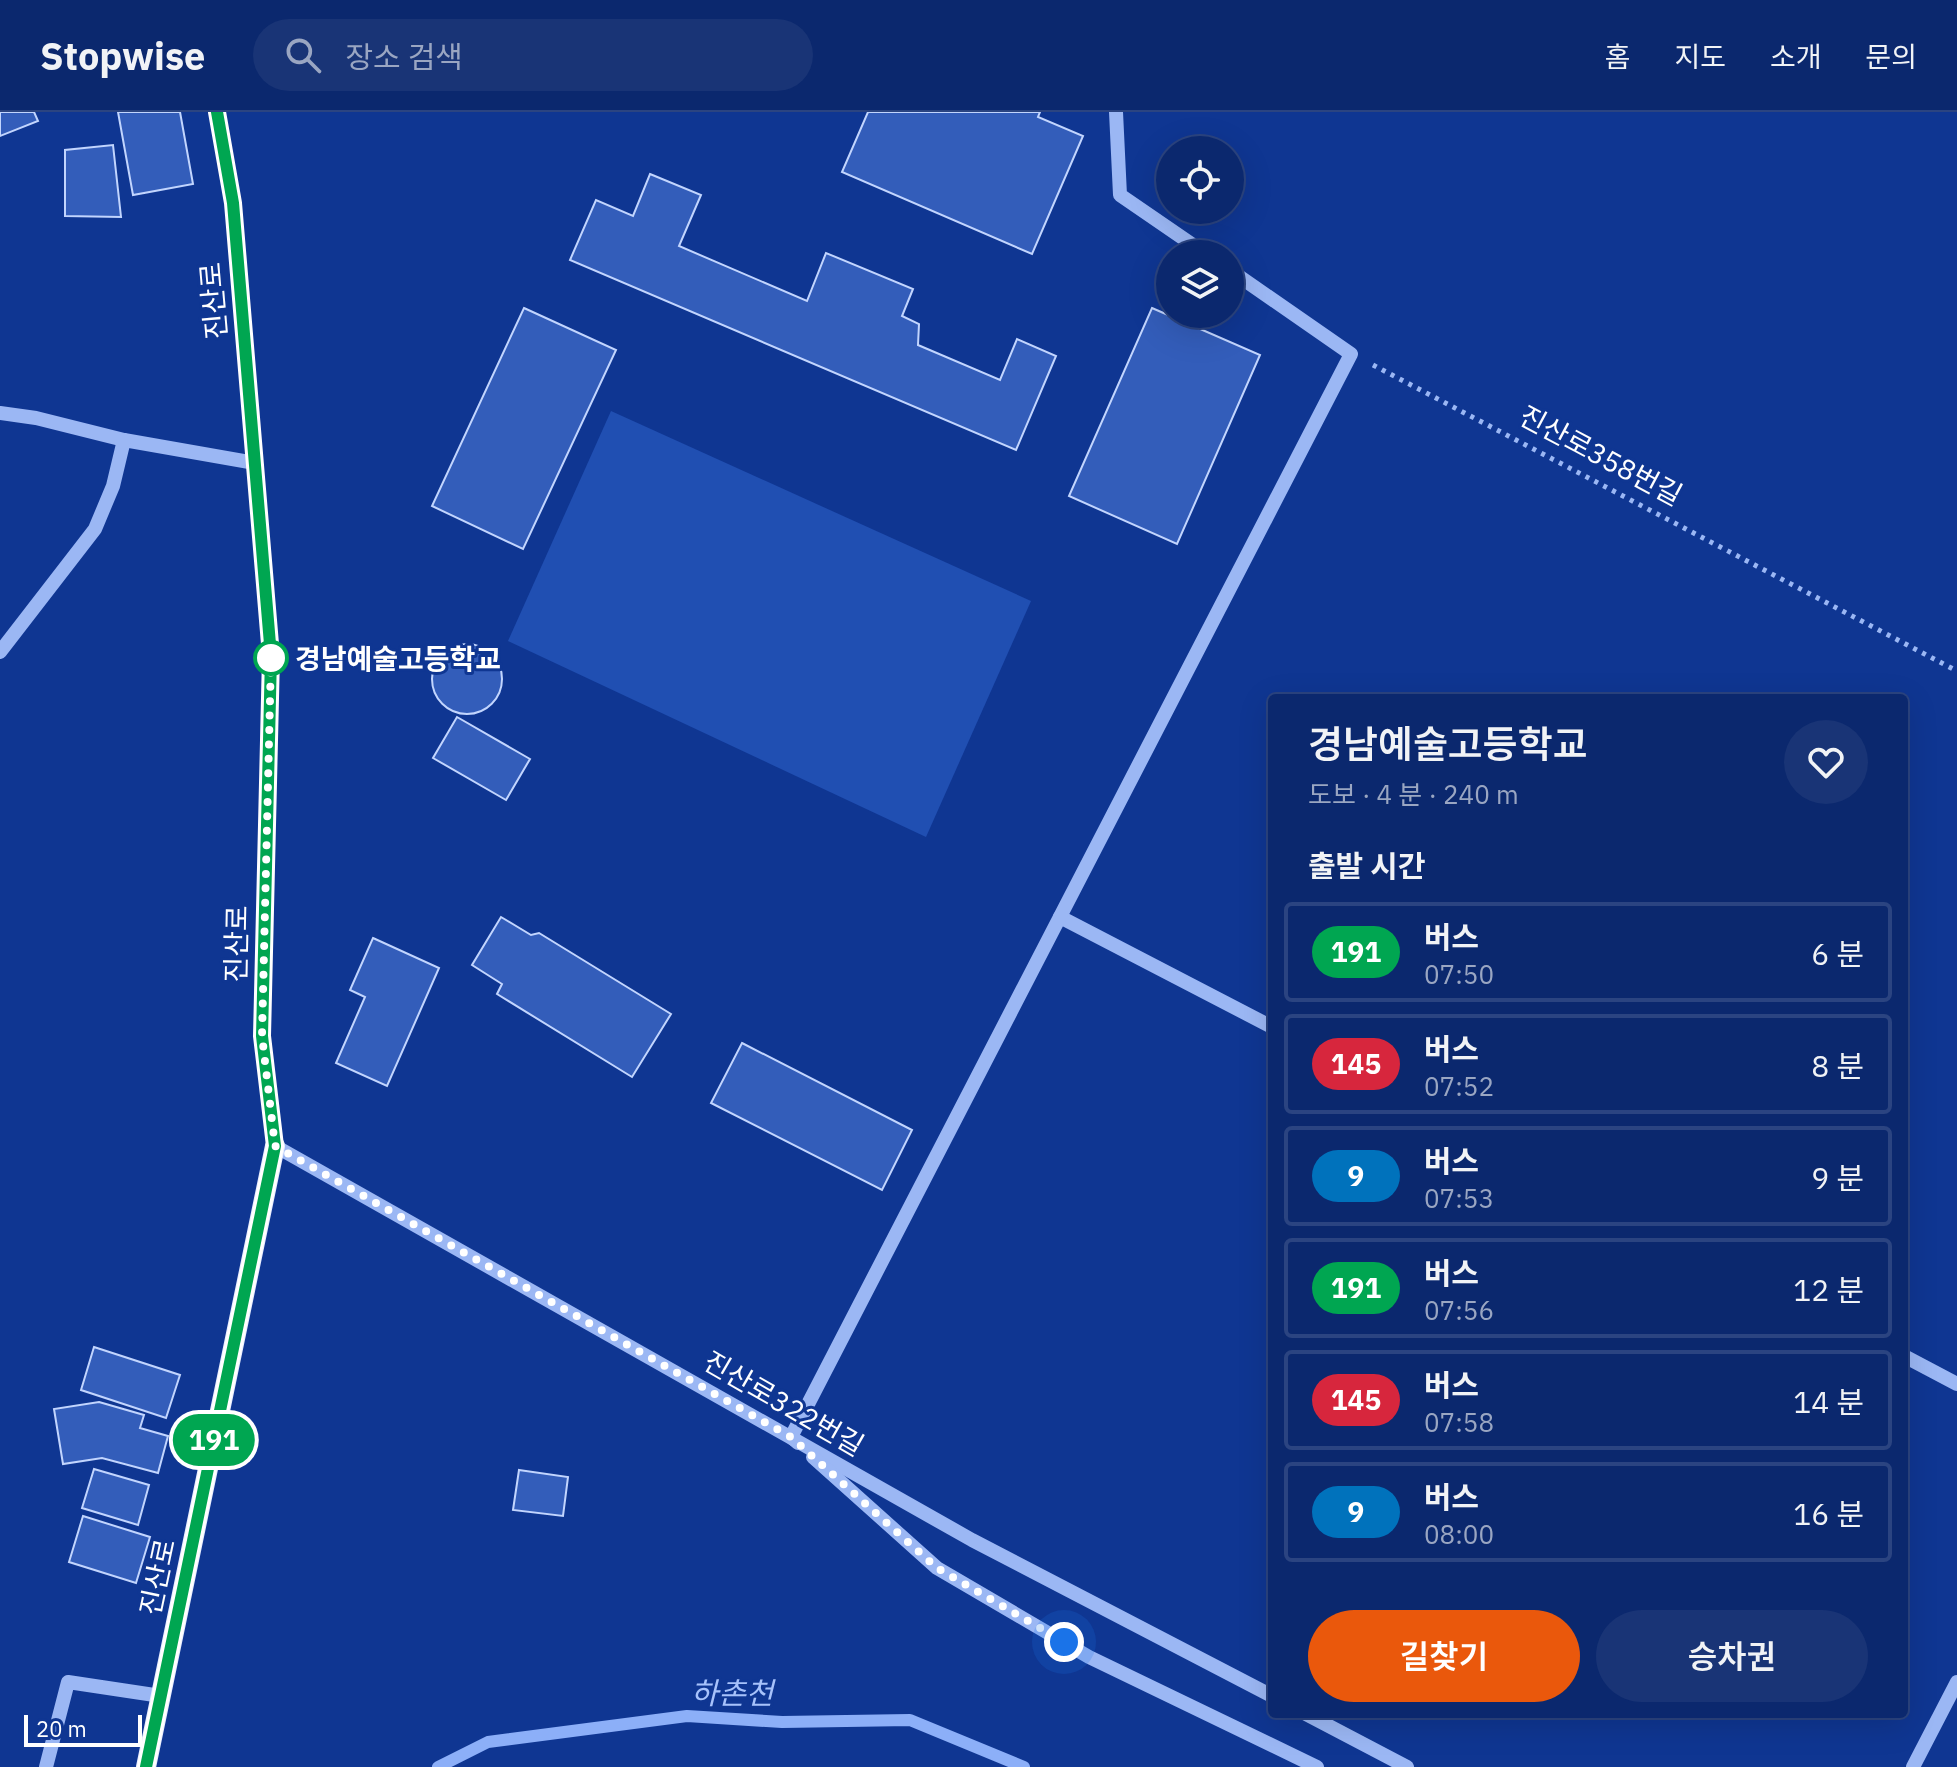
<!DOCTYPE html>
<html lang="ko">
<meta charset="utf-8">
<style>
body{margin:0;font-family:"IBM Plex Sans","Noto Sans KR",sans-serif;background:#193476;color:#f1f3f6;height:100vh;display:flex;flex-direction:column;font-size:30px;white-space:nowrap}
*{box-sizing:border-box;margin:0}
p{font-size:26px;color:#9aa6c2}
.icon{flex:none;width:44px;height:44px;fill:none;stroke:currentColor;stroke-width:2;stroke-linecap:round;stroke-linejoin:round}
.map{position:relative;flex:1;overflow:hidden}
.drawer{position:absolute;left:1268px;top:582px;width:640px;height:1024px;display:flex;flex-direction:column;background:#0b286e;border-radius:8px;box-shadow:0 8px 32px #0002,0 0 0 2px #2b4481}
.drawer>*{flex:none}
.badge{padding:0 16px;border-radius:26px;font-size:28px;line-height:52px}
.tools{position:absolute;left:1156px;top:24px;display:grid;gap:16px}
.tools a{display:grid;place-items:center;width:88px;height:88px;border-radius:50%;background:#0b286e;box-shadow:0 8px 32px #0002,0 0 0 2px #2b4481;font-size:40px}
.scale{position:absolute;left:24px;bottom:20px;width:118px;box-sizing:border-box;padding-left:8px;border:4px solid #fff;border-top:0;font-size:22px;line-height:28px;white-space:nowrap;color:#fff;-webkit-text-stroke:6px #0f3692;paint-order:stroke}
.you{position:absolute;width:40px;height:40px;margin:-20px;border:6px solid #fff;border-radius:50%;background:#1a73e8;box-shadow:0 0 0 12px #1a73e833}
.map>.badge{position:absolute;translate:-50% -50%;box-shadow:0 0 0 4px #fff}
h2{padding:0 40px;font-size:30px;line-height:72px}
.round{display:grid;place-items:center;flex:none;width:84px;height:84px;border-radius:42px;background:#193476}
.headline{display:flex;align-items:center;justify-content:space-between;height:136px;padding:0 40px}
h1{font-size:38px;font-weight:600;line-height:60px}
.action{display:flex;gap:16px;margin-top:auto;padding:16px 40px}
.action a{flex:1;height:92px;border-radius:48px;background:#ea580c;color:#fff;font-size:32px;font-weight:600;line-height:92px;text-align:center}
.action a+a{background:#193476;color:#f1f3f6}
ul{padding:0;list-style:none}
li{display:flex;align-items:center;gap:24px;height:100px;margin:0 16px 12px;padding:0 24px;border:4px solid #2b4481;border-radius:8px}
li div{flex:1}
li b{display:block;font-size:30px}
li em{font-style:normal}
li .badge{min-width:88px;font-weight:700;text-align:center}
header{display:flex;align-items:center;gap:48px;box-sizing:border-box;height:112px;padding:0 40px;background:#0b286e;border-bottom:2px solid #2b4481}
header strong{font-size:38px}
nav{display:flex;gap:44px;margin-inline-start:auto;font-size:28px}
.search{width:560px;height:72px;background:#193476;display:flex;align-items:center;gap:20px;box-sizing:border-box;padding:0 28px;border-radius:44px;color:#9aa6c2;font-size:30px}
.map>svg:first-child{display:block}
.green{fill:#204fb2}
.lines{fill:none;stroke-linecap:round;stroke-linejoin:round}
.stream{stroke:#8caff8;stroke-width:12}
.building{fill:#335dba;stroke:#c2d5fe;stroke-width:2}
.path{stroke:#9bb7f4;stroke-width:5;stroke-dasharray:4 6;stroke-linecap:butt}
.minor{stroke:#9bb7f4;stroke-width:14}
.major{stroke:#e7edff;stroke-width:20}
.line-casing{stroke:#fff;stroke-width:18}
.line{stroke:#00a651;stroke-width:12}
.walk{stroke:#fff;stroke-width:8;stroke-dasharray:0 14.4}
.stop-dot{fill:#fff;stroke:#00a651;stroke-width:4}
.labels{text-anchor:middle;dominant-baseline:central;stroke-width:6;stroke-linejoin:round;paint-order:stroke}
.street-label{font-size:28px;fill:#fff;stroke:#0f3692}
.stop-label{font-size:28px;font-weight:bold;fill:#fff;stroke:#0f3692;text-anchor:start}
.water-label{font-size:30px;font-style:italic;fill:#a7c2fb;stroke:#0f3692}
</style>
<header>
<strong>Stopwise</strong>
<div class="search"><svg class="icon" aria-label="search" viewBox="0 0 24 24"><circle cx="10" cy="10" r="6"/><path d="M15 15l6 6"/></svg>장소 검색</div>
<nav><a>홈</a><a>지도</a><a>소개</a><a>문의</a></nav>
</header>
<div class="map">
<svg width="1957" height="1655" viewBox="0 0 1957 1655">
<rect width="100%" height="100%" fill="#0f3692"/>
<path class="green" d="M611,299l420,190 -105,236 -418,-196z"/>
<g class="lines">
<path class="stream" d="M438,1655l50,-25 199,-26 95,6 128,-2 114,47"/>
</g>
<g class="building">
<path d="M0,0h34l4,9 -38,15z"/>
<path d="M118,0h62l13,72 -60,11z"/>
<path d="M868,0h172l-2,5 45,19 -51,118 -190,-82z"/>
<path d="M113,33l8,72 -56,-1v-66z"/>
<path d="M650,62l51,21 -22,51 128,55 19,-48 87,36 -11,27 17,8 -1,21 82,35 17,-41 39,17 -40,94 -446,-190 26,-60 37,16z"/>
<path d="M524,196l92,42 -93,199 -91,-43z"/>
<path d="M1152,196l108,47 -83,189 -108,-48z"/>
<circle cx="467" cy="567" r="35"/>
<path d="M457,605l73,42 -24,41 -73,-42z"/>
<path d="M501,805l30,18 8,-2 132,81 -39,63 -135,-83 5,-10 -30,-19z"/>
<path d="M373,826l66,30 -52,118 -51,-23 29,-66 -15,-7z"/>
<path d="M742,931l170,87 -30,60 -171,-87z"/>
<path d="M94,1235l86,28 -14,43 -85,-28z"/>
<path d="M99,1290l45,13 -4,13 28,8 -10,37 -56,-15 -39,6 -9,-55z"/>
<path d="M94,1357l55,16 -11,40 -56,-17z"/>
<path d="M519,1358l49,7 -5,39 -50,-6z"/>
<path d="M83,1404l67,21 -14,46 -67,-21z"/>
</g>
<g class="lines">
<path class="path" d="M1373,253l584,306"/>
<g class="minor">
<path d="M217,0l16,91 38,453 -9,380 13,110 697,394 300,156"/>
<path d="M1116,0l4,83 86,59"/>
<path d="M0,301l36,5 88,22 131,23"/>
<path d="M0,540l95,-123 18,-43 11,-46"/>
<path d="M1060,805l212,110"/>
<path d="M1904,1244l53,28"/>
<path d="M798,1331l-7,-6 560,-1083 -121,-84"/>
<path d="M813,1345l124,111 152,89 228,110"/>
<path d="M1306,1602l101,53"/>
<path d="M46,1655l22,-85 93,14"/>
<path d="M1913,1655l44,-85"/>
</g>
<path class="major" d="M146,1655l129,-621"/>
</g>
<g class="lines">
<g class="line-casing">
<path id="line" d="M146,1655l129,-621 -13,-110 9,-380 -38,-453 -16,-91"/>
</g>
<use href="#line" class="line"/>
<path class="walk" d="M271,546l-9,378 13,110 516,291 146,131 127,74"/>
</g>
<circle class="stop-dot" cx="271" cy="546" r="16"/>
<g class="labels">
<g class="street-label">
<text transform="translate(213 189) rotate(-95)">진산로</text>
<text transform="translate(1601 343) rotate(28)">진산로358번길</text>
<text transform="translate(236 832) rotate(-89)">진산로</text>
<text transform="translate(784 1291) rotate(30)">진산로322번길</text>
<text transform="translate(157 1465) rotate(-78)">진산로</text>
</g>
<g class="stop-label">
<text x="295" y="546">경남예술고등학교</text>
</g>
<g class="water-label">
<text x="732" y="1580">하촌천</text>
</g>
</g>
</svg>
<div class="tools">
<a><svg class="icon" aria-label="locate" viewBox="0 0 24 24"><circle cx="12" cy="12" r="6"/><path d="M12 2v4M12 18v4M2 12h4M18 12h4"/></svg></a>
<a><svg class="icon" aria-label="layers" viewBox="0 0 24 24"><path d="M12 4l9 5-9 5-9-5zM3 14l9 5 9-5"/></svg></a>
</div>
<div class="scale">20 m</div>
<div class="you" style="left:1064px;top:1530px"></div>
<b class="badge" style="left:214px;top:1328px;background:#00a651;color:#fff">191</b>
<section class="drawer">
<div class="headline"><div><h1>경남예술고등학교</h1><p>도보 · 4 분 · 240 m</p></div><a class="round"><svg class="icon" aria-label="heart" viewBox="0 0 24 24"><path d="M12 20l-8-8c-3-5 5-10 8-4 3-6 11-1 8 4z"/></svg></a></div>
<h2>출발 시간</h2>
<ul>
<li><span class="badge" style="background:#00a651;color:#fff">191</span><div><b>버스</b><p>07:50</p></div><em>6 분</em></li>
<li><span class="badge" style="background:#d7263d;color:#fff">145</span><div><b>버스</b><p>07:52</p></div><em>8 분</em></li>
<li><span class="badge" style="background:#0072bc;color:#fff">9</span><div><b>버스</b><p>07:53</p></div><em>9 분</em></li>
<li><span class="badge" style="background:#00a651;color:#fff">191</span><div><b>버스</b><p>07:56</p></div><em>12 분</em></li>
<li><span class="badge" style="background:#d7263d;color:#fff">145</span><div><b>버스</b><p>07:58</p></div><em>14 분</em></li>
<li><span class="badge" style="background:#0072bc;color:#fff">9</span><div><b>버스</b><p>08:00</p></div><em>16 분</em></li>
</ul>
<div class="action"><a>길찾기</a><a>승차권</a></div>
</section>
</div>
